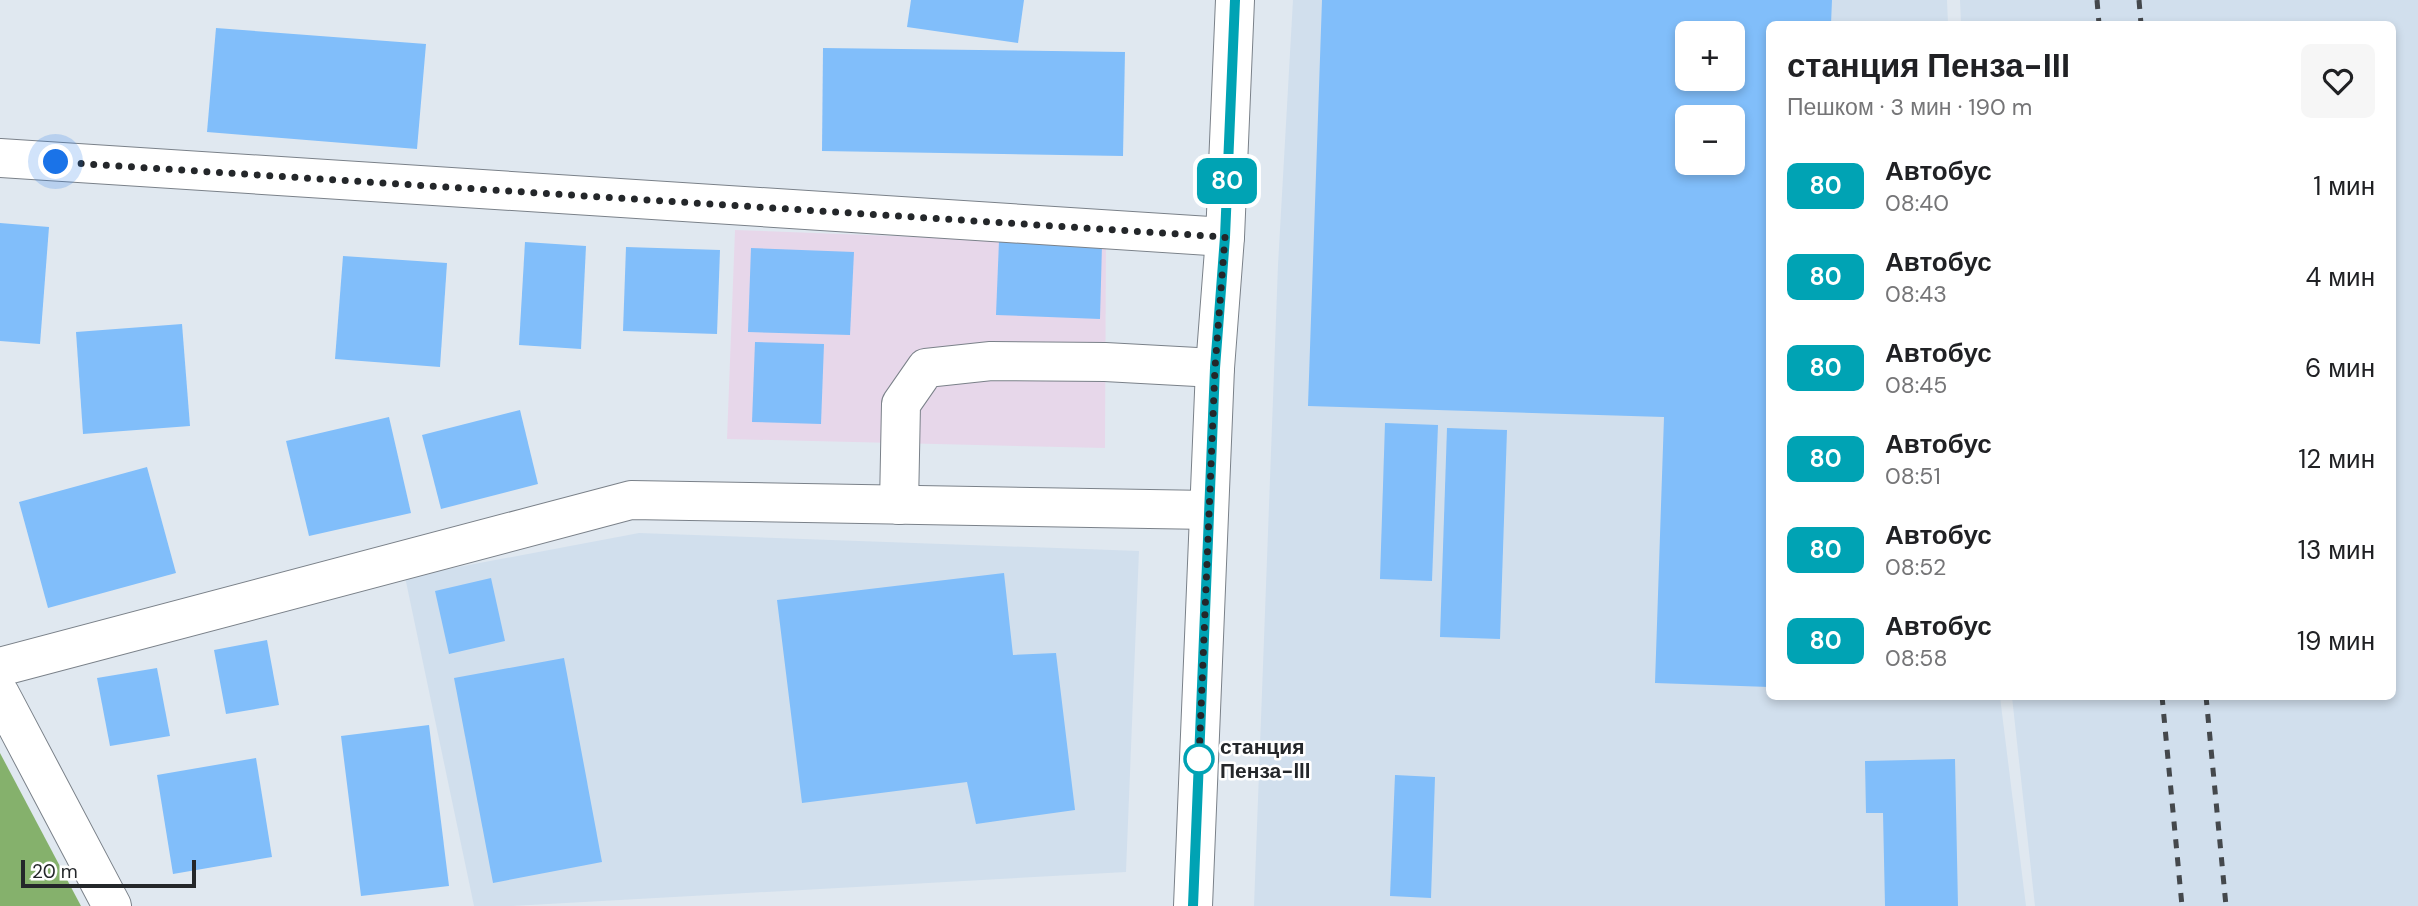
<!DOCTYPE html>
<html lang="ru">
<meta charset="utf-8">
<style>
body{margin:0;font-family:"DM Sans",sans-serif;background:#f6f6f6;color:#202124;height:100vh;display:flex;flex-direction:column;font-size:26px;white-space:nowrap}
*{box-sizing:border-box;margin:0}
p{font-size:23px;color:#757577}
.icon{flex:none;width:38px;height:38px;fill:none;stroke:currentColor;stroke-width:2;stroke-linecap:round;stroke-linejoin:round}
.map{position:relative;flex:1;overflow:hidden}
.side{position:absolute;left:1766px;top:21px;width:630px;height:679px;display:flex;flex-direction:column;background:#fff;border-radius:10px;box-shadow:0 4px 10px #0003}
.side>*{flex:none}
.badge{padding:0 14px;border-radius:10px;font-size:24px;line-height:46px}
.fabs{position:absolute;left:1675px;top:21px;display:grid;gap:14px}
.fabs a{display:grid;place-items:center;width:70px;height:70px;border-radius:10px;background:#fff;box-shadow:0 4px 10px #0003;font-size:35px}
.scale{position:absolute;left:21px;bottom:18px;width:175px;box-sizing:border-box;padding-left:7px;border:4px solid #24272a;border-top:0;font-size:19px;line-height:24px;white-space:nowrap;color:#24272a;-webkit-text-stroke:5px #fff;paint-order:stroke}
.you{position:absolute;width:35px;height:35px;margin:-18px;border:5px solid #fff;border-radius:50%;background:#1a73e8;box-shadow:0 0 0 10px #1a73e833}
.map>.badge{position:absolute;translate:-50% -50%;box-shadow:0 0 0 4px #fff}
.round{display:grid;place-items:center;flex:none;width:74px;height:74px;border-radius:10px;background:#f6f6f6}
.overview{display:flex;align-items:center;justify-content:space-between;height:119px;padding:0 21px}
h1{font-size:33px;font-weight:800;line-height:52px}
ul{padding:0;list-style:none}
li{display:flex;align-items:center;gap:21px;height:91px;padding:0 21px}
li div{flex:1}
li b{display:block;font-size:26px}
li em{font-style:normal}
li .badge{min-width:77px;font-weight:700;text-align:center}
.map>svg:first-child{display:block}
.commercial{fill:#e7d7ea}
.built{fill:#d1dfed;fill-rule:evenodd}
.forest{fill:#85b16c}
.building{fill:#81befa;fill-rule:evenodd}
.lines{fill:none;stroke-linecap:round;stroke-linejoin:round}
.minor-casing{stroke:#7a8189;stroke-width:40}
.major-casing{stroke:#7a8189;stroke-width:40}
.minor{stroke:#fff;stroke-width:38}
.major{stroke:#fff;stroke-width:38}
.rail{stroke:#44484c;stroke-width:5;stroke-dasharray:9 9;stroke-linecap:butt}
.line-casing{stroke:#fff;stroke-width:16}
.line{stroke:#00a3b4;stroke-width:10}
.walk{stroke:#24272a;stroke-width:7;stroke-dasharray:0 12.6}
.stop-dot{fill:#fff;stroke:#00a3b4;stroke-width:3.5}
.labels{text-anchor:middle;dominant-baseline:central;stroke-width:5;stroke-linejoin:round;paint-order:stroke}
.stop-label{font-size:21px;font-weight:bold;fill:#24272a;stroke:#fff;text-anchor:start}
</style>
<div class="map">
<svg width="2418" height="906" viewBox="0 0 2418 906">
<rect width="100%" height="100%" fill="#e0e8f0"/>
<path class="commercial" d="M735,230l371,14 -1,204 -378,-9z"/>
<g class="built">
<path d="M1293,0h654l1,24h-179v672l231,1 26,209h-772l24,-641zM1687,33h45v46h-45zM1687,117h45v46h-45z"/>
<path d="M1960,0h458v906h-383l-23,-209 380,-1v-672h-431z"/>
<path d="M639,533l500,18 -13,321 -614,34h-38l-69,-329z"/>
</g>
<path class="forest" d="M0,753l81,153h-81z"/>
<g class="building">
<path d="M911,0h113l-6,43 -111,-16z"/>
<path d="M1322,0h510l-1,24h-62v663l-114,-4 9,-266 -356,-11zM1687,33h45v46h-45zM1687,117h45v46h-45z"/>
<path d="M216,28l210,16 -9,105 -210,-17z"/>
<path d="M823,48l302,4 -2,104 -301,-5z"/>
<path d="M0,223l49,4 -9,117 -40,-3z"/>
<path d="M999,241l103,4 -2,74 -104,-4z"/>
<path d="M525,242l61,4 -5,103 -62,-4z"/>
<path d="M626,247l94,3 -3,84 -94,-3z"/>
<path d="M751,248l103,4 -4,83 -102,-3z"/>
<path d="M343,256l104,7 -7,104 -105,-8z"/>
<path d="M182,324l8,102 -107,8 -7,-102z"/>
<path d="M755,342l69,2 -3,80 -69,-2z"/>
<path d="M520,410l18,74 -97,25 -19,-74z"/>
<path d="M389,417l22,96 -102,23 -23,-95z"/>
<path d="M1385,423l53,2 -6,156 -52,-2z"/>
<path d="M1447,428l60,2 -7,209 -60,-2z"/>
<path d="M147,467l29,106 -128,35 -29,-106z"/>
<path d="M1004,573l9,82 43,-2 19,157 -99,14 -9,-42 -165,21 -25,-203z"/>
<path d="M491,578l14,63 -56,13 -14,-63z"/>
<path d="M267,640l12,65 -53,9 -12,-64z"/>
<path d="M564,658l38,204 -109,21 -39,-205z"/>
<path d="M157,668l13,68 -60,10 -13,-68z"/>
<path d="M429,725l20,161 -88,10 -20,-160z"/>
<path d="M256,758l16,99 -99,17 -16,-99z"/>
<path d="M1955,759l3,147h-73l-2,-93h-17l-1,-52z"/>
<path d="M1395,775l40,2 -4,121 -41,-2z"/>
</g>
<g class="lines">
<g class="minor-casing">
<g id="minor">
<path d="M0,158l1225,79"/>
<path d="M899,505l2,-101 25,-36 65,-7 114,1 110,6"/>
<path d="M0,667l631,-167 578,10"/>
<path d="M0,694l112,212"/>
</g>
</g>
<g class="major-casing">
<path id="major" d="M1193,906l22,-538 10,-131 10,-237"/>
</g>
<use href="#minor" class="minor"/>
<use href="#major" class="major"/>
<g class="rail">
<path d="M2097,0l2,24"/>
<path d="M2139,0l2,24"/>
<path d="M2162,696l20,210"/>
<path d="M2206,696l20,210"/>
</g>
</g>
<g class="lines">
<g class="line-casing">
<path id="line" d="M1193,906l22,-538 10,-131 10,-237"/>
</g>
<use href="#line" class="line"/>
<path class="walk" d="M56,162l1169,75 -10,131 -16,391"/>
</g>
<circle class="stop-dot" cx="1199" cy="759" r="14"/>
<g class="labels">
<g class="stop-label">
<text x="1220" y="747">станция<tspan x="1220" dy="24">Пенза-III</tspan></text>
</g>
</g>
</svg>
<div class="fabs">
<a>+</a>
<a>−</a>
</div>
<div class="scale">20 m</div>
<div class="you" style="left:56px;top:162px"></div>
<b class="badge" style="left:1227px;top:181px;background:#00a3b4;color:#fff">80</b>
<section class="side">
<div class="overview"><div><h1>станция Пенза-III</h1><p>Пешком · 3 мин · 190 m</p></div><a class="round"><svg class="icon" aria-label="heart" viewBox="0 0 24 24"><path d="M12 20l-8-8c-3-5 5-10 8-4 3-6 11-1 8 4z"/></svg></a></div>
<ul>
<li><span class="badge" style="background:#00a3b4;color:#fff">80</span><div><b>Автобус</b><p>08:40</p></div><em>1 мин</em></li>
<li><span class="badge" style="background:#00a3b4;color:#fff">80</span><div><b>Автобус</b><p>08:43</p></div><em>4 мин</em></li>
<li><span class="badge" style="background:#00a3b4;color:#fff">80</span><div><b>Автобус</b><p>08:45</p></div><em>6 мин</em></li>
<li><span class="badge" style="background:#00a3b4;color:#fff">80</span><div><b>Автобус</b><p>08:51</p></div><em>12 мин</em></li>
<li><span class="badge" style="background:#00a3b4;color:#fff">80</span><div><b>Автобус</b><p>08:52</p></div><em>13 мин</em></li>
<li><span class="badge" style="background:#00a3b4;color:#fff">80</span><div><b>Автобус</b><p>08:58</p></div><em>19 мин</em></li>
</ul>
</section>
</div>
